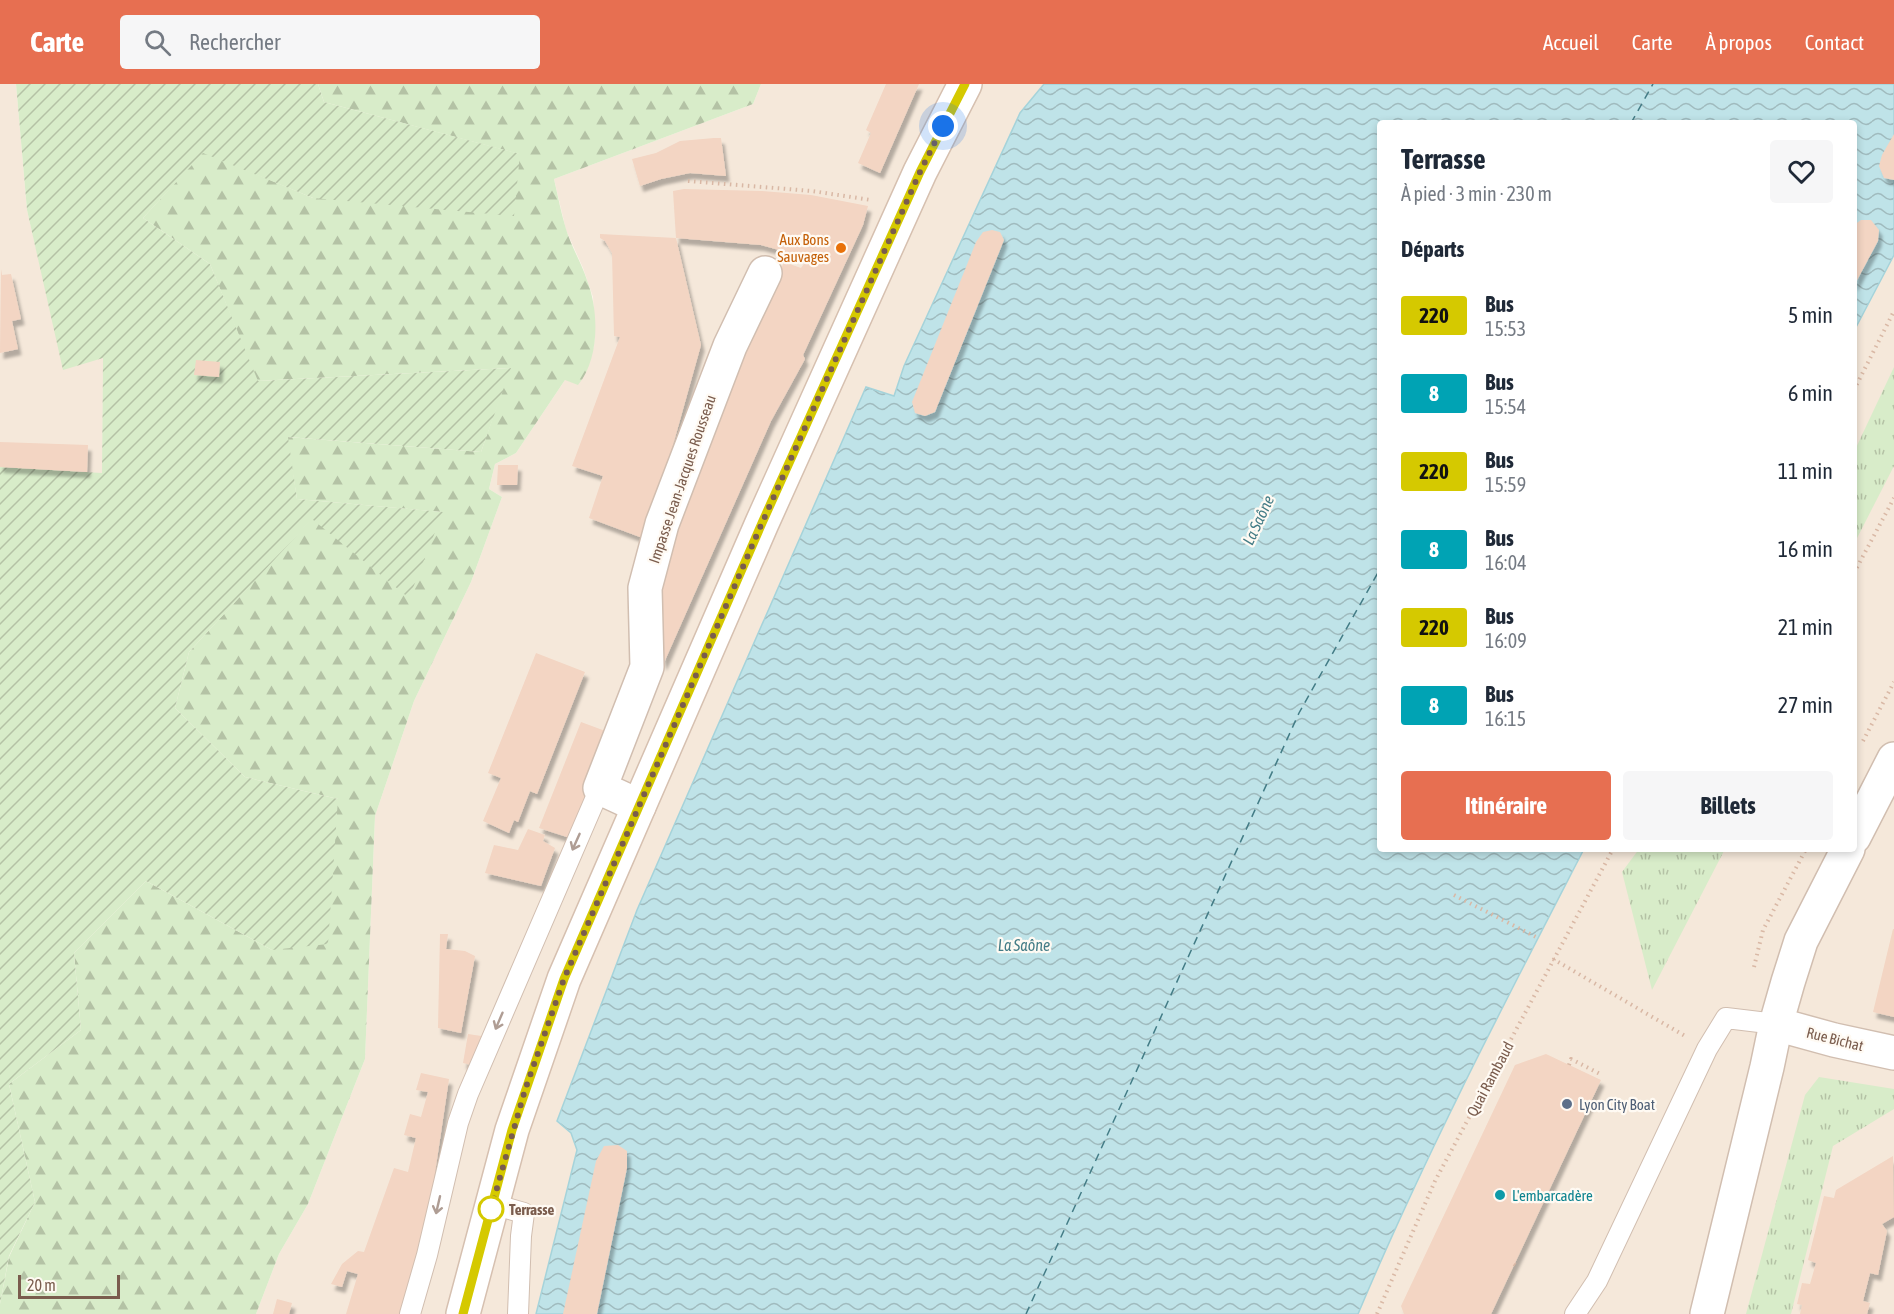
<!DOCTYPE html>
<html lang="fr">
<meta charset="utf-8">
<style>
body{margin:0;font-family:"Asap Condensed",sans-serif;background:#f6f6f7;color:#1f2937;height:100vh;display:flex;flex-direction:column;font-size:22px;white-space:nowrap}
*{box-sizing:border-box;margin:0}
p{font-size:20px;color:#747a83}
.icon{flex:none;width:33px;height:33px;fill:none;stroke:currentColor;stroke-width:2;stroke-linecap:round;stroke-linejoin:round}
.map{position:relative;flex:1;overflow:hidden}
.drawer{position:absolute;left:1377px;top:36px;width:480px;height:732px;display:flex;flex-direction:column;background:#fff;border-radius:6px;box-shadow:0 3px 9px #0003}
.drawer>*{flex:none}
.badge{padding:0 12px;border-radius:4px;font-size:21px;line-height:39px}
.scale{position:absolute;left:18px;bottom:15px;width:102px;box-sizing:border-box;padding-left:6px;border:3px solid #7a5c4d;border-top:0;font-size:16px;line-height:21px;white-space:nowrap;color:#7a5c4d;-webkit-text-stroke:4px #fffaf3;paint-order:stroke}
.you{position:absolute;width:30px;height:30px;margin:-15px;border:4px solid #fff;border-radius:50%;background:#1a73e8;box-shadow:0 0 0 9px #1a73e833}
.map>.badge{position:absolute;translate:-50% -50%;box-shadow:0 0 0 3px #fff}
h2{padding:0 24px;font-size:22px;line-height:54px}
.round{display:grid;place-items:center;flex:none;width:63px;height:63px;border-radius:6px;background:#f6f6f7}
.head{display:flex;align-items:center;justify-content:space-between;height:102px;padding:0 24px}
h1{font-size:28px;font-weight:700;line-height:45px}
.primary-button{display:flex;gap:12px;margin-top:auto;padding:12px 24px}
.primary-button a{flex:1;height:69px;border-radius:6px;background:#e76f51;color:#fff;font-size:24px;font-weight:700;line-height:69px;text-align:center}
.primary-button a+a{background:#f6f6f7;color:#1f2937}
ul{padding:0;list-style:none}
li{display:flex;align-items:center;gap:18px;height:78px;padding:0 24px}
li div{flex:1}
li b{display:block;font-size:22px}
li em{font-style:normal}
li .badge{min-width:66px;font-weight:700;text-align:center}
header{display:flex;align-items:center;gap:36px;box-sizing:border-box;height:84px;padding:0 30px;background:#e76f51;color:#fff}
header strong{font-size:28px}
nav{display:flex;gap:33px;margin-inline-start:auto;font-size:21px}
.search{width:420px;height:54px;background:#f6f6f7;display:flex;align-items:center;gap:15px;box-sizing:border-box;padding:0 21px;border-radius:6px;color:#747a83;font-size:22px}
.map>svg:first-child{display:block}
.residential{fill:#f5e8da}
.grass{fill:url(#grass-tufts)}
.forest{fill:url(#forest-firs)}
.garden{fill:url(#garden-furrows)}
.water{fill:url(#water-waves);stroke:#a5d3da;stroke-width:1.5}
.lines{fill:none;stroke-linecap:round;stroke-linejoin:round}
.ferry{stroke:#437c86;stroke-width:1.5;stroke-dasharray:8 6;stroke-linecap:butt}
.building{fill:#f3d5c3;filter:url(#shadow)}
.lane-casing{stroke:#d1beb0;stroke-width:22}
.street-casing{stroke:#d1beb0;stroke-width:36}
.secondary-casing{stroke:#d6c0b0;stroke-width:36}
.path{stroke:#d9b8a5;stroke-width:4;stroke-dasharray:1.5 4.5;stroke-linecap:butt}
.lane{stroke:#fff;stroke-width:20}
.street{stroke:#fff;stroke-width:33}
.secondary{stroke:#fff;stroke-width:33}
.oneway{stroke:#af9d94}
.line-casing{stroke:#fff;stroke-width:14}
.line{stroke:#d5c900;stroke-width:9}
.walk{stroke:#7a5c4d;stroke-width:6;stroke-dasharray:0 10.8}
.food-dot{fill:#e8710a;stroke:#fffaf3;stroke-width:2}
.service-dot{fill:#5c6f8a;stroke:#fffaf3;stroke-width:2}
.culture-dot{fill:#0f9aa8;stroke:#fffaf3;stroke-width:2}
.stop-dot{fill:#fff;stroke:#d5c900;stroke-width:3}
.labels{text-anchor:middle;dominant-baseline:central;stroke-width:4.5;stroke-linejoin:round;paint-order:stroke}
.food-label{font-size:15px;fill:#c56008;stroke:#fffaf3;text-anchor:end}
.street-label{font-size:15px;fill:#7a5c4d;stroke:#fffaf3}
.service-label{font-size:15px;fill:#4e5e75;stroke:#fffaf3;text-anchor:start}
.culture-label{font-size:15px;fill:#0d838f;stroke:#fffaf3;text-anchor:start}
.stop-label{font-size:15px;font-weight:bold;fill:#7a5c4d;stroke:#fffaf3;text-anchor:start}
.water-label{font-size:16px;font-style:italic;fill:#437c86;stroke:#fffaf3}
</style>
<header>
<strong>Carte</strong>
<div class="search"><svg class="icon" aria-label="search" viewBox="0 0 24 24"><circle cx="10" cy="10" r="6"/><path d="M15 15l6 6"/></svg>Rechercher</div>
<nav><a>Accueil</a><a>Carte</a><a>À propos</a><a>Contact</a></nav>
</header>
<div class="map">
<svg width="1894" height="1230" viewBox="0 0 1894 1230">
<defs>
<pattern id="grass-tufts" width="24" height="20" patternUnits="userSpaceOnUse" patternTransform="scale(1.5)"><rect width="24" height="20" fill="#d8ecc9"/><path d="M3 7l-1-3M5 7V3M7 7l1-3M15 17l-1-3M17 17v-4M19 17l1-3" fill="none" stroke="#b4c2a5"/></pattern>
<pattern id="forest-firs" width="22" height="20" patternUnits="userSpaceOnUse" patternTransform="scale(1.5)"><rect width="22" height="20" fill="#d8ecc9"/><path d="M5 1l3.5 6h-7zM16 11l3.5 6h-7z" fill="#b4c2a5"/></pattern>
<pattern id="garden-furrows" width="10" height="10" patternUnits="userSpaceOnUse" patternTransform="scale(1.5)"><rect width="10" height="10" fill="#d8ecc9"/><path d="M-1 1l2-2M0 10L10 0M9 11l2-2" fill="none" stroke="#b4c2a5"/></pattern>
<pattern id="water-waves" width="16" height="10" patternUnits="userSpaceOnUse" patternTransform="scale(1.5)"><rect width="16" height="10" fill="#bfe3e8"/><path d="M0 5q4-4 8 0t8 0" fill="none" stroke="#a0bbbe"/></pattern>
<filter id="shadow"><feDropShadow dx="3.5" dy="6" stdDeviation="1.5" flood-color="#0004"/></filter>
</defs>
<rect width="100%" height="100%" fill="#fdf6ec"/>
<g class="residential">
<path d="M0,0h16l11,126 37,159 39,-12 -1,225 -102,432z"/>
<path d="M761,0h283l-24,29 -116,253 -10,30 -28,-9 -229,523 -80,211 14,12 6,17 -39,162 -2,2h-280l23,-60 29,-50 57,-145 10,-243 39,-115 57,-119 31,-85 -13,-8 6,-25 21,-11 49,-73 29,-33 1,-15 -2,-35 -10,-29 -17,-38 -12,-51 199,-75z"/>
<path d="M1894,171v1059h-536l23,-54 84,-178 119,-233h270v-518z"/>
</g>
<g class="grass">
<path d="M1894,283v99l-40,78v-92z"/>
<path d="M1639,765h86l-73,141 -30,-118z"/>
<path d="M1819,993l75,12v20l-61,37 -42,168h-45l59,-219z"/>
</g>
<path class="forest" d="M318,0h443l-8,20 -199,75c4,17 7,34 12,50 5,17 15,33 21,51 12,31 13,78 -9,105l-13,-5 -49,73 -21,11 -6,25 13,8 -31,85 -57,119 -39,115 -10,243 -57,145 -29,50 -23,60h-256v-10l9,-47 26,-55 -26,-118 72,-54 -7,-77 72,-72 126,69 66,-151 -93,-22 -70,-69 14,-56 123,-134 130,-6 -145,-13 -10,-62 194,15 29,-84 -253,13 -47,-117 -67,-46 60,-66 110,46 206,-44 -195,-52z"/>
<path class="garden" d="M16,0h302l6,18 196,52 -6,62 -201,-18 -110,-45 -60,65 67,46 48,117 253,-13 -30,84 -193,-15 9,62 146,13 -34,86 -97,-79 -123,133 -14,56 70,69 93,22 -10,145 -56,6 -126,-69 -72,72 7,77 -72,54 26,118 -26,54 -9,48v-837l102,6 1,-115 -40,12 -36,-160z"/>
<path class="water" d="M1044,0h850v171l-40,76v-208h-474v726h204c-79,153 -159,306 -226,465h-822l41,-164 -6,-17 -14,-12 80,-211 229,-523 28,9 10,-30 116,-253z"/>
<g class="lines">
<g class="ferry">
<path d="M1631,39l22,-39"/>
<path d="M1026,1230l273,-601 81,-144"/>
</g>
</g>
<g class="building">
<path d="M886,0h33l-39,89 -22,-10 13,-30 -5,-3z"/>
<path d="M1894,50v46l-10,-2 -5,-12 3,-11z"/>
<path d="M714,54h7l5,38 -36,-3 -29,6 -21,7 -8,-27 24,-6 24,-12z"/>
<path d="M684,105l78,2 49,4 57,11 -5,19 -60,130 2,4 -34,62 -108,244 -13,-69 93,-240 41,-94 17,6 7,-10 -47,-13 -85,-7 25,107 -42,150 -11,45 -59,-22 14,-42 -31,-10 48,-129 -6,-1 -2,-83 -7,-12 -5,-3v-4l76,4 -3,-47z"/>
<path d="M1861,136h10l8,10 -1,11 -24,45v-61z"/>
<path d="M992,146l8,2 4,8 -69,172 -10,4 -10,-3 -3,-11 64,-160 7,-10z"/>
<path d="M1,185l1,6 9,-1 10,45 -9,2 6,28 -18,4z"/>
<path d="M196,276l24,2 -1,15 -25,-2z"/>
<path d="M0,358l88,3 -1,27 -87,-5z"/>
<path d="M498,381h20l-1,20h-20z"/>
<path d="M536,569l49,19 -48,122 -7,-3 -12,31 -4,-2 -5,13 -26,-12 18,-43 -13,-5z"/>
<path d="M581,638l27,10 -38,106 -31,-10z"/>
<path d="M528,745l17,6 -2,6 12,7 -14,38 -56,-13 9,-28 24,5z"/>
<path d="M1893,845h1v88l-21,-5z"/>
<path d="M440,850h8l-2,15 19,2 10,5 -14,77 -23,-5z"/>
<path d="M468,950l20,3 -12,29 -13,-3z"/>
<path d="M1546,970l55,26 -110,234h-87l-3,-8 114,-241z"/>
<path d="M421,989l28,6 -27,181 -16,54h-60l12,-40 -11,-3 -5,16 -11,-3 11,-20 16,-13 6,1 30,-84 14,4 8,-34 -12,-3 6,-21 11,3 7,-25 -12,-2z"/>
<path d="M618,1061l9,6v17l-30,146h-34l33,-153 8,-15z"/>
<path d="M1893,1072l1,61 -12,7 5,7 -9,44 -8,-2 -7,28 7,2 -3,11h-67l2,-9 -5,-1 5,-21 8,1 6,-21 -8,-3 16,-64 10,2 2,-8z"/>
<path d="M277,1215l15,4 -3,11h-16z"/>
</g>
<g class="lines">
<g class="lane-casing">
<g id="lane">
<path d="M492,1120l32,9 -3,23 -3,78"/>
<path d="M410,1230l17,-59 31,-132 10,-29 132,-306"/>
<path d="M1575,1230l22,-33 110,-232 19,-31 50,6"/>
</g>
</g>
<g class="street-casing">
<g id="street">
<path d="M639,722l-39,-18 47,-121 -2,-79 17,-64 68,-178 35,-73"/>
<path d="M1854,753l40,-78"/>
<path d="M1776,940l58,16 60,13"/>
<path d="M1707,1230l60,-247 9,-43 12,-42 13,-41 47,-92"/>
</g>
</g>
<g class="secondary-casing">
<path id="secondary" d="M463,1230l49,-184 52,-151 198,-456 158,-351 45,-88"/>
</g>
<g class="path">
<path d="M688,97l124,10 59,9"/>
<path d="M1854,306l40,-79"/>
<path d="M1854,489l40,-75"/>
<path d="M1863,657l31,-59"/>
<path d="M1454,811l84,43"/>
<path d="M1553,875l132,77"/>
<path d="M1754,883l9,-37 43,-81"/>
<path d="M1569,981l2,-6 29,15"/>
<path d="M1514,1180l4,3"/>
<path d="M1377,1230l58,-133 178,-332"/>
</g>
<use href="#lane" class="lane"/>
<use href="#street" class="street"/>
<use href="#secondary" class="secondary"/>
</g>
<defs><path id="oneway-shaft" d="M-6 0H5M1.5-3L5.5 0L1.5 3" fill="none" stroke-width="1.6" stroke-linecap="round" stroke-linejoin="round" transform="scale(1.5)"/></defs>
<g class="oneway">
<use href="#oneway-shaft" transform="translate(576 758) rotate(114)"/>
<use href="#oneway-shaft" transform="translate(499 937) rotate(113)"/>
<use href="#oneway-shaft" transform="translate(438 1121) rotate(103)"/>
</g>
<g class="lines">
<g class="line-casing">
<path id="line" d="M463,1230l49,-184 52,-151 198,-456 158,-351 45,-88"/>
</g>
<use href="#line" class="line"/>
<path class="walk" d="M491,1125l34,-119 39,-111 198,-456 158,-351 23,-46"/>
</g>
<circle class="food-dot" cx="841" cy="164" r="6"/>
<circle class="service-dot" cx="1567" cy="1020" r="6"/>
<circle class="culture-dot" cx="1500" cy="1111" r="6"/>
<circle class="stop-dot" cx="491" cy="1125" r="12"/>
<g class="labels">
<g class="food-label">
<text x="829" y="155">Aux Bons<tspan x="829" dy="17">Sauvages</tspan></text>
</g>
<g class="street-label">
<text transform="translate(682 395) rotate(-71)">Impasse Jean-Jacques Rousseau</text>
<text transform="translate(1835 955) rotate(14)">Rue Bichat</text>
<text transform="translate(1490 995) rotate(-62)">Quai Rambaud</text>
</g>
<g class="service-label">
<text x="1579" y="1020">Lyon City Boat</text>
</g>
<g class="culture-label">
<text x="1512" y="1111">L'embarcadère</text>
</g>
<g class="stop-label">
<text x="509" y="1125">Terrasse</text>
</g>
<g class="water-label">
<text transform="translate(1258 436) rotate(-65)">La Saône</text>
<text x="1024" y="861">La Saône</text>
</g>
</g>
</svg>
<div class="scale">20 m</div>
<div class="you" style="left:943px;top:42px"></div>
<section class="drawer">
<div class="head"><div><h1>Terrasse</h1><p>À pied · 3 min · 230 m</p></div><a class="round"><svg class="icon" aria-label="heart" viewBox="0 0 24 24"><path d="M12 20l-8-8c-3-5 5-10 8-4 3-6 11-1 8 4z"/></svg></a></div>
<h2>Départs</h2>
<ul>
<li><span class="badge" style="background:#d5c900;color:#111">220</span><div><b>Bus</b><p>15:53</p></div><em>5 min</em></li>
<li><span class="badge" style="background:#00a3b4;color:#fff">8</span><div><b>Bus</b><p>15:54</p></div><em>6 min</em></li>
<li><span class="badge" style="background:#d5c900;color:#111">220</span><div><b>Bus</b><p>15:59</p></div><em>11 min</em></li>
<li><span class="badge" style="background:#00a3b4;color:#fff">8</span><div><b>Bus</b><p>16:04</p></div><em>16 min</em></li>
<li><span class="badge" style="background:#d5c900;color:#111">220</span><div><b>Bus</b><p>16:09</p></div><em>21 min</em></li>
<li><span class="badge" style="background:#00a3b4;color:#fff">8</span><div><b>Bus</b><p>16:15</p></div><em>27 min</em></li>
</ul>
<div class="primary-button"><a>Itinéraire</a><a>Billets</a></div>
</section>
</div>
